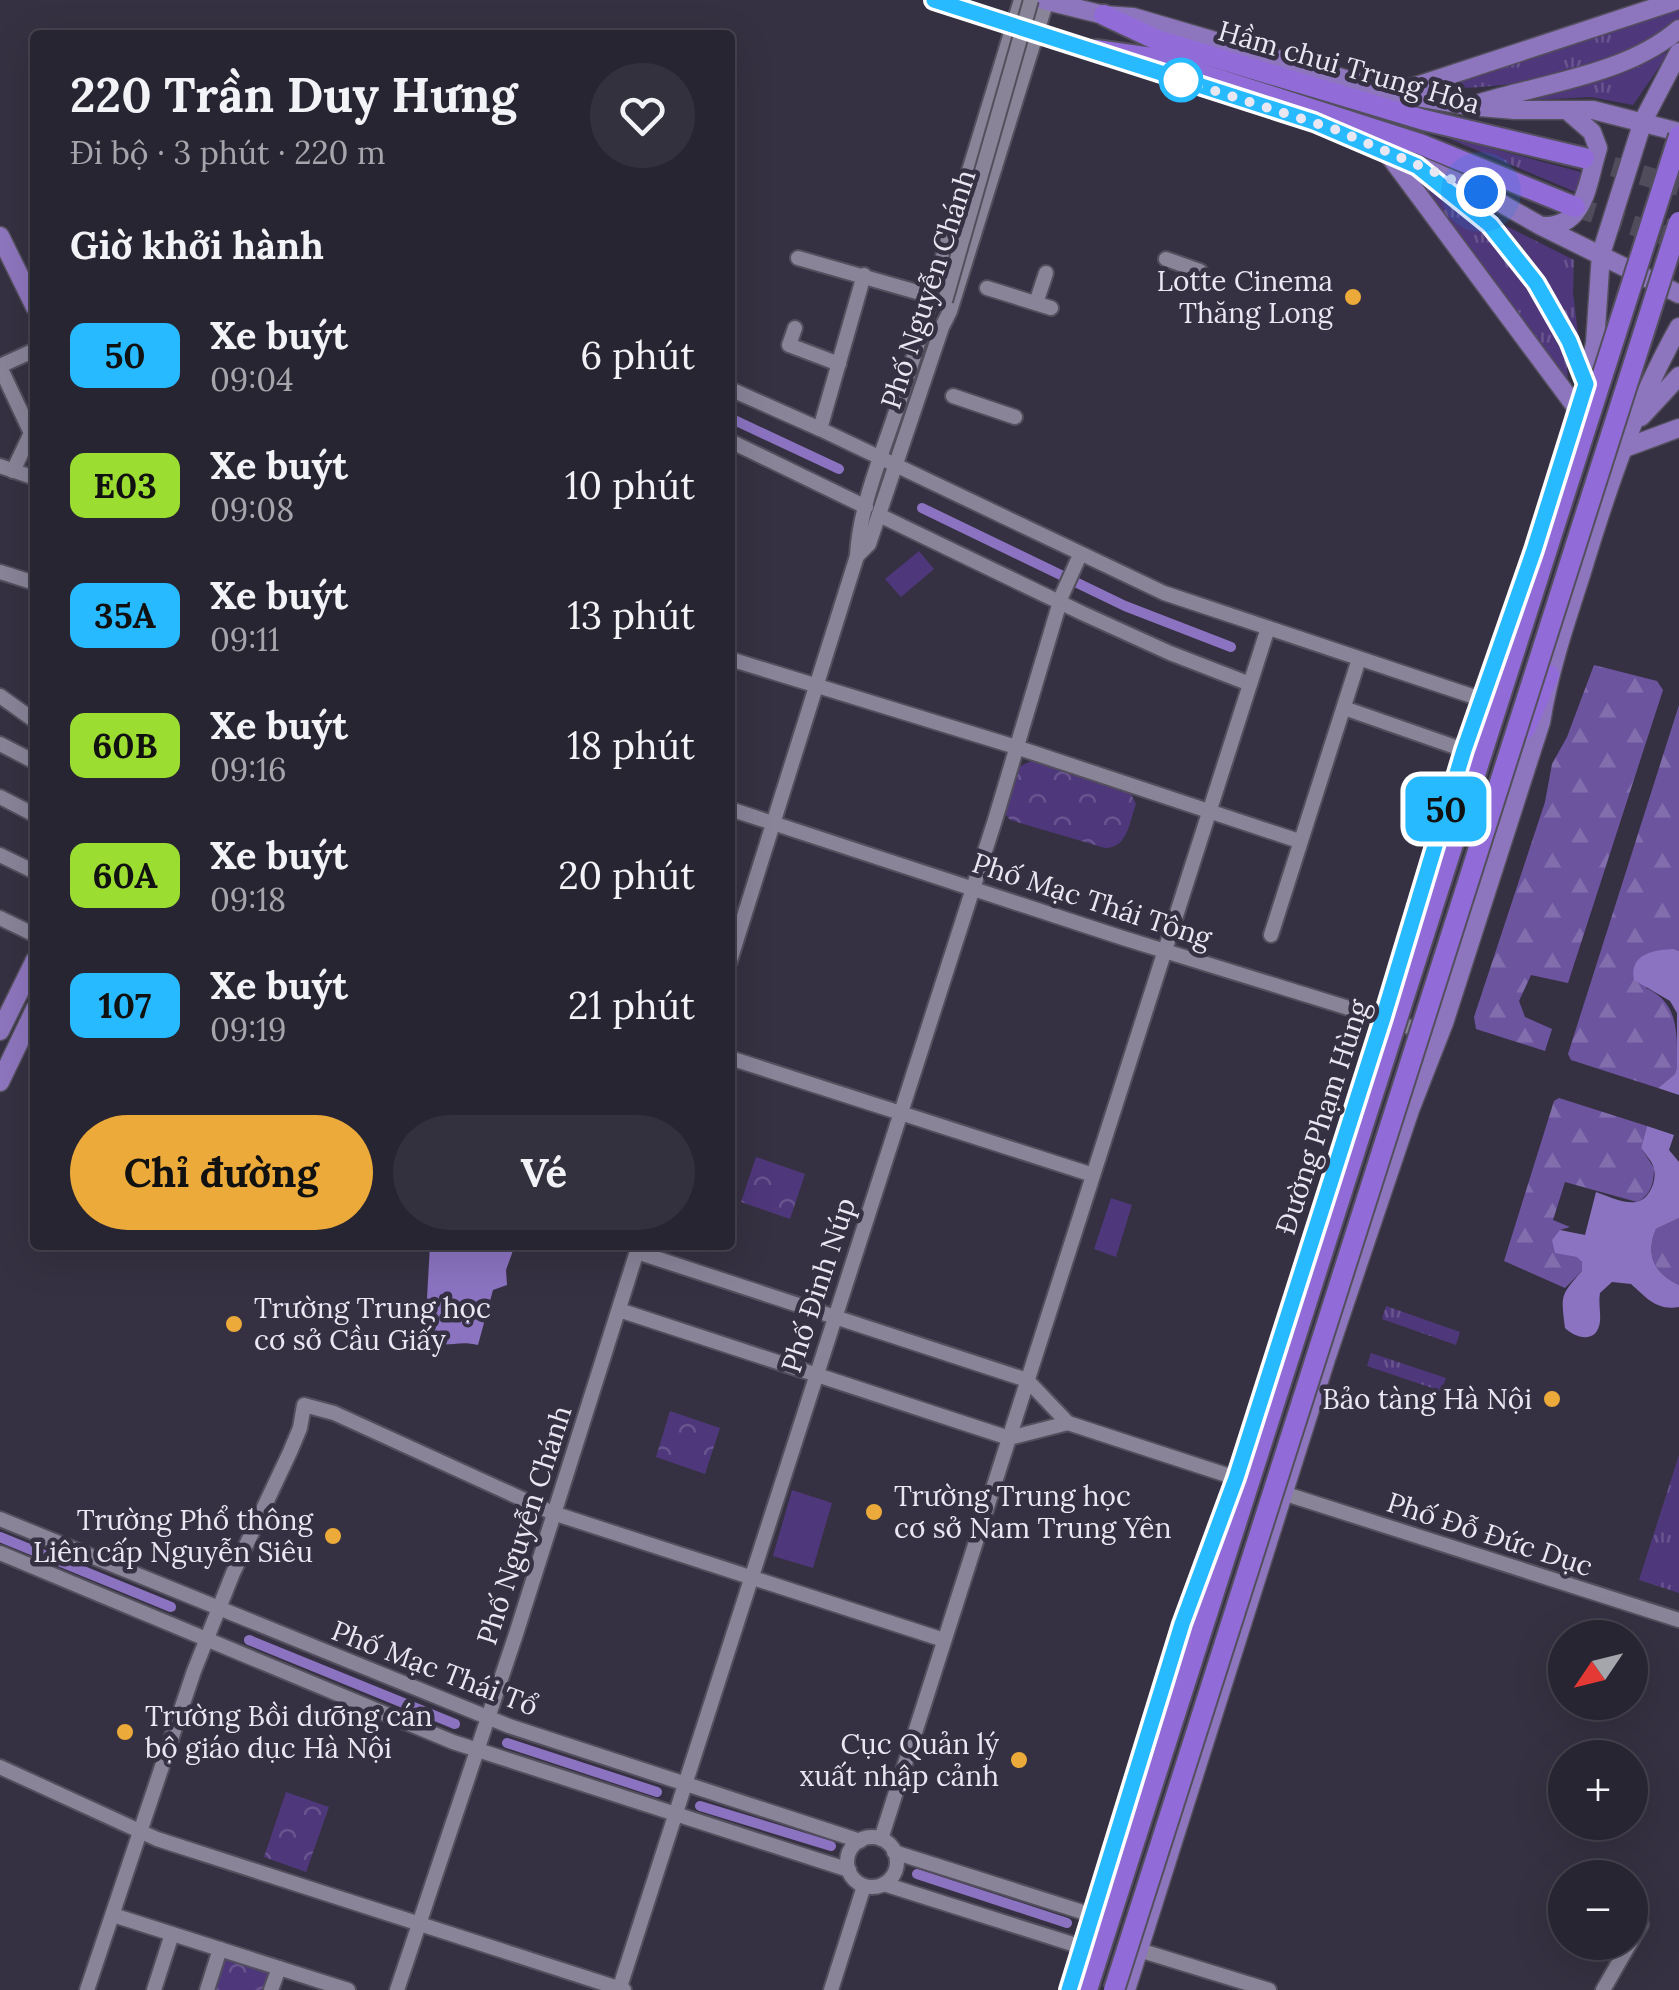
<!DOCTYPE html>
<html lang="vi">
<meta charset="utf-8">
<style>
body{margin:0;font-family:Lora,serif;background:#34313e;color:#f1f3f6;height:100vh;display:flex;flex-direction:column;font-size:38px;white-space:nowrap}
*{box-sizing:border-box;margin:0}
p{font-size:32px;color:#a5a5ac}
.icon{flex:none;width:55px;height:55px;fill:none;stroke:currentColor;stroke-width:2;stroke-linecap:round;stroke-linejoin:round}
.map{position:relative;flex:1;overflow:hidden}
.details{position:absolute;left:30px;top:30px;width:705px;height:1220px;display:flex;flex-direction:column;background:#282532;border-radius:10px;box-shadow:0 10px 40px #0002,0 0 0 2px #44424d}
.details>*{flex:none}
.badge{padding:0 20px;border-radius:15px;font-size:35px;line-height:65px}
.needle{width:65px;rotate:235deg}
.fabs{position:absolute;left:1548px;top:1620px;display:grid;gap:20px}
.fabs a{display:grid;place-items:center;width:100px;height:100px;border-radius:50%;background:#282532;box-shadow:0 10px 40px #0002,0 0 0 2px #44424d;font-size:50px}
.you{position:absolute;width:50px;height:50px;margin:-25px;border:8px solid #fff;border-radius:50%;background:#1a73e8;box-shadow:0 0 0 15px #1a73e833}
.map>.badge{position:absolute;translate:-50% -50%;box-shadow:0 0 0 5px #fff}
h2{padding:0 40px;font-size:38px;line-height:90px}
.round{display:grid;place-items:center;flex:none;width:105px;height:105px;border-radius:52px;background:#34313e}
.head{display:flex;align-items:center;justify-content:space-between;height:170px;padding:0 40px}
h1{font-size:48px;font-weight:800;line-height:75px}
.button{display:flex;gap:20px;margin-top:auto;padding:20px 40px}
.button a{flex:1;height:115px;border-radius:60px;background:#ebaa39;color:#111;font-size:40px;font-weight:800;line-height:115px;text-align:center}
.button a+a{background:#34313e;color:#f1f3f6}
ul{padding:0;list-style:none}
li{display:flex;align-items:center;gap:30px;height:130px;padding:0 40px}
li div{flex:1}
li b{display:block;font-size:38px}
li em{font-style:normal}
li .badge{min-width:110px;font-weight:700;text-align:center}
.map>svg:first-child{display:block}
.grass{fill:url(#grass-tufts)}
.forest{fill:url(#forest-firs)}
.park{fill:url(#park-crowns)}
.pitch{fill:#4f377b}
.water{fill:#8b73c1}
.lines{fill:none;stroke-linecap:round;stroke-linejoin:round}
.canal{stroke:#8b73c1;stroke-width:10}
.highway-tunnel{stroke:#514c5c;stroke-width:20;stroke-dasharray:20 10;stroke-linecap:butt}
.minor-casing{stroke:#534f5d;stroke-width:18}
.major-casing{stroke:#534f5d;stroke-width:21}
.highway-casing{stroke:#534f5d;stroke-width:24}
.minor{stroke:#898498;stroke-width:14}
.major{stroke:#8e76be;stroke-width:18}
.highway{stroke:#916cd8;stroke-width:20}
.minor-bridge-casing{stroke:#534f5d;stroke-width:18;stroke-linecap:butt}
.highway-bridge-casing{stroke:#534f5d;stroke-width:24;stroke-linecap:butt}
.minor-bridge{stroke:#898498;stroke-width:14}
.highway-bridge{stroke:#916cd8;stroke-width:20}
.line-casing{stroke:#fff;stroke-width:22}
.line{stroke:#27baff;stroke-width:15}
.walk{stroke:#e9e7f2;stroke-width:10;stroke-dasharray:0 18}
.stop-dot{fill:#fff;stroke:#27baff;stroke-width:5}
.poi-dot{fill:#ebaa39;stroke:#363142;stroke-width:4}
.labels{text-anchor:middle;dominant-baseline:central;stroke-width:9;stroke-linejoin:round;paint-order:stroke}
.street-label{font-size:28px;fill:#e9e7f2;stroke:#363142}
.poi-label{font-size:28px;fill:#e9e7f2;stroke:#363142;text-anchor:end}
</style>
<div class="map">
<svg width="1679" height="1990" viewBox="0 0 1679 1990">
<defs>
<pattern id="grass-tufts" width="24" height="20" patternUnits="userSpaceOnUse" patternTransform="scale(2.5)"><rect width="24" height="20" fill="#4f377b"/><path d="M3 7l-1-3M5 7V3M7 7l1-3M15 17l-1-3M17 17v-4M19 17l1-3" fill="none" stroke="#68548e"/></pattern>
<pattern id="forest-firs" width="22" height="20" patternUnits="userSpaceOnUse" patternTransform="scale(2.5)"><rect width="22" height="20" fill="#6d549f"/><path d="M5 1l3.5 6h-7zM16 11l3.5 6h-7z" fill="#826dad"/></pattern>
<pattern id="park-crowns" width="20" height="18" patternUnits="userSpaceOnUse" patternTransform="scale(2.5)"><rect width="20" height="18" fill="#4f377b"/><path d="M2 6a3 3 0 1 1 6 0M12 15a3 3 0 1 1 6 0" fill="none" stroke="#68548e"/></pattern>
</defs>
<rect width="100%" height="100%" fill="#363142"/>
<g class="grass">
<path d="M1679,2v17c-55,54 -176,72 -251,69z"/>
<path d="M1671,50l-38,55 -42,-8 -58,3 94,-29z"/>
<path d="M1441,135l143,38 -6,20z"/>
<path d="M1413,173c63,38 121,105 150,174 5,11 4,26 5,38z"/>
<path d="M1492,219l82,41 -1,33 7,56c-19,-50 -51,-92 -88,-130z"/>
<path d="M1386,1306l74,26 -4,13 -74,-26z"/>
<path d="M1371,1353l75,25 -5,13 -74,-25z"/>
<path d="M1679,1455v138l-40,-13z"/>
</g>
<g class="forest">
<path d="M1594,665l63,16 6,9 -95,293 -37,-8 -12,26 6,16 27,12 -7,22 -69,-22 -2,-12 71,-215 7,-38 15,-27z"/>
<path d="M1679,705v246l-5,-2 -28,39c33,15 31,44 31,80l-2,6 -17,14 -87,-28 -3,-6z"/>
<path d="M1559,1098l88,28 -6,22 13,20c0,15 -3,27 -17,34l-72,-20 -12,38 17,7 -10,3 22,32v9l-17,17 -61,-27 50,-160z"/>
<path d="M1679,1218v67c-25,-11 -34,-31 -23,-56z"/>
</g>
<g class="park">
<path d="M1033,760l97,32 6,12c-7,18 -8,44 -31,44l-95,-28 -6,-8 11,-43z"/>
<path d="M756,1157l49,17 -15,45 -49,-17z"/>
<path d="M670,1411l50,17 -15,46 -49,-17z"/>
<path d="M286,1792l43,15 -23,65 -42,-15z"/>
<path d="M223,1957l48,15 -3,18h-58z"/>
</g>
<g class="pitch">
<path d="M919,551l15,18 -33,28 -16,-18z"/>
<path d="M1111,1198l21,7 -16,52 -22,-8z"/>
<path d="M792,1490l40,13 -19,65 -40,-12z"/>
</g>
<g class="water">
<path d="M1674,949l5,2v144l-21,-7 17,-14 2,-6v-55l-7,-12 -36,-21c-5,-26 19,-30 40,-31z"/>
<path d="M1647,1126l27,9 -5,15 10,12v56l-23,11c-11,25 -2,45 23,56v22c-23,4 -33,-10 -48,-23l-19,-2 -12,11c-2,11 2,24 -1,33 -5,18 -25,11 -34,2 -4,-33 -5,-32 17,-57v-9l-5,-5 -22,-4 -3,-13 8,-10 25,5 11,-43c11,4 28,12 40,10 13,-2 21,-21 18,-33 -1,-7 -9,-15 -13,-21z"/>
<path d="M430,1245h85l-9,25 1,15 -14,5 -15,55c-27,-7 -38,11 -60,-16l8,-13z"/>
</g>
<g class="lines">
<g class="canal">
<path d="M730,418l109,51"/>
<path d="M922,508l203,98 106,41"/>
<path d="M0,1537l171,70"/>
<path d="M249,1640l206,84"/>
<path d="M507,1743l150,49"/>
<path d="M700,1806l131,40"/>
<path d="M917,1874l150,49"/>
</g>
<g class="highway-tunnel">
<path d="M1584,158l95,28"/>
<path d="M1575,207l104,33"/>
</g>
<g class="minor-casing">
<g id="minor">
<path d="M798,258l133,38"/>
<path d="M1166,259l34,12"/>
<path d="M987,288l64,20"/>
<path d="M1036,303l10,-30"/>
<path d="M795,328l-6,17 50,19"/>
<path d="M0,366l35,-16"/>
<path d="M0,367l31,66 -18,38"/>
<path d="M730,389l90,40 344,164 317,106"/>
<path d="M953,396l62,21"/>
<path d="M820,429l44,-154"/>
<path d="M730,441l136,66"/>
<path d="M0,466l35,12"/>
<path d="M879,515l203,98 88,40 80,31"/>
<path d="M857,556l12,-12 73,-217 8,-16 97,-311"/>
<path d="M0,572l35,11"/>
<path d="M730,659l286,88 283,94"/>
<path d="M0,696l35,25"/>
<path d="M1344,708l120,42"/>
<path d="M0,744l35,18"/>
<path d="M0,797l35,18"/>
<path d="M730,809l393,129 306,95"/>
<path d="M0,855l35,17"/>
<path d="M0,918l35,17"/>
<path d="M1271,935l88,-276"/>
<path d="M730,961l127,-405c2,-42 19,-87 33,-127 15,-44 30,-88 41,-133l90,-296"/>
<path d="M730,1058l363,117"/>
<path d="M637,1252l390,128 41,43 168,55"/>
<path d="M619,1310l390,128 59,-15"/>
<path d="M1286,1494l393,126"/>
<path d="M0,1519l509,207 351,115"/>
<path d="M0,1553l453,189 396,128"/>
<path d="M0,1767l157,72 467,151"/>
<circle cx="872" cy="1862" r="25"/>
<path d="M881,1839l387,-1211"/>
<path d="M894,1852l198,63"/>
<path d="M884,1884l198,63"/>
<path d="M113,1915l235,75"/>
<path d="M1139,1950l130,40"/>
<path d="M87,1990l107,-319 39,-98 57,-121 10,-24 4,-23 30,8 219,100 391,127"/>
<path d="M154,1990l18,-56"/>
<path d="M207,1990l13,-41"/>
<path d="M271,1990l8,-22"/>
<path d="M397,1990l119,-356 123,-389"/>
<path d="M619,1990l376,-1170 67,-225 18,-40"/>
<path d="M831,1990l33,-104"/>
<path d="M1603,1990l38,-66"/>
</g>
</g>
<g class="major-casing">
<g id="major">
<path d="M935,0l400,129 146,63 60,34 138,68"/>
<path d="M1043,0l61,15 29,2 260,76 75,13 47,4h78l86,22"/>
<path d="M1398,92l280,-92"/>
<path d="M1480,103c65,-20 147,-29 199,-74"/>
<path d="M1388,154l190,256"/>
<path d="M1442,183c68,50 113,121 144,199"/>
<path d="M1542,226c44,2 45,-43 56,-78l-6,-16 -23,-20"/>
<path d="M0,236l35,71"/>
<path d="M1641,417l38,-41"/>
<path d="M1622,449l57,-21"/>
<path d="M1500,652l87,-268 8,-41 6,-89 42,-133 36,-69"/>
<path d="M0,1031l35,-71"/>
<path d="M0,1082l35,-73"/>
<path d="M1069,1990l113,-366 54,-146 147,-459 61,-205"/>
<path d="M1126,1990l200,-631 84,-249 34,-87 97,-301c8,-50 24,-98 40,-147 26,-86 54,-170 98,-248"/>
</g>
</g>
<g class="highway-casing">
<g id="highway">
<path d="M1104,15l53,25 267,80 160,38"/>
<path d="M1096,50l56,8 268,86 155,63"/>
<path d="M1525,729l24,-54"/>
<path d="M1447,832l56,-189"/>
</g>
</g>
<use href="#minor" class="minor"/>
<use href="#major" class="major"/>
<use href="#highway" class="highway"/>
<g class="minor-bridge-casing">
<path id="minor-bridge" d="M945,301l86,-301"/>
</g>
<g class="highway-bridge-casing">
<g id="highway-bridge">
<path d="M1087,1990l592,-1854"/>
<path d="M1114,1990l565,-1768"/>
</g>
</g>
<use href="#minor-bridge" class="minor-bridge"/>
<use href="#highway-bridge" class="highway-bridge"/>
</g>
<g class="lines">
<g class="line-casing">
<path id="line" d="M934,0l380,122 103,44 73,59 46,58 33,58 17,43 -52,166 -70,200 -81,268 -147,460 -54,146 -113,366"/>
</g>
<use href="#line" class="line"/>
<path class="walk" d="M1181,80l153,49 147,63"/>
</g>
<circle class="stop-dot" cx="1181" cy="80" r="20"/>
<g class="poi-dot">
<circle cx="1353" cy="297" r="10"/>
<circle cx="234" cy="1324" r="10"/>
<circle cx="1552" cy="1399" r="10"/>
<circle cx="874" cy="1512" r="10"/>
<circle cx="333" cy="1536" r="10"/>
<circle cx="125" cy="1732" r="10"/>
<circle cx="1019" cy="1760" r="10"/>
</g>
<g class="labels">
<g class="street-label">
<text transform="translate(1349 67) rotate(16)">Hầm chui Trung Hòa</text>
<text transform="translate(928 289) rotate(-72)">Phố Nguyễn Chánh</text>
<text transform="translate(1092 900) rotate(18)">Phố Mạc Thái Tông</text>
<text transform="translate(1322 1117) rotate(-72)">Đường Phạm Hùng</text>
<text transform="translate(818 1285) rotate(-72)">Phố Đinh Núp</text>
<text transform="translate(524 1525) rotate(-72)">Phố Nguyễn Chánh</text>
<text transform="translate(1490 1534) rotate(18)">Phố Đỗ Đức Dục</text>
<text transform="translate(435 1668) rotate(21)">Phố Mạc Thái Tổ</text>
</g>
<g class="poi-label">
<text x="1333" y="281">Lotte Cinema<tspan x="1333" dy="32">Thăng Long</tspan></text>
<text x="254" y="1308" text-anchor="start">Trường Trung học<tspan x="254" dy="32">cơ sở Cầu Giấy</tspan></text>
<text x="1532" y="1399">Bảo tàng Hà Nội</text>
<text x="894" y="1496" text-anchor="start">Trường Trung học<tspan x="894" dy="32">cơ sở Nam Trung Yên</tspan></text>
<text x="313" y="1520">Trường Phổ thông<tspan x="313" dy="32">Liên cấp Nguyễn Siêu</tspan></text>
<text x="145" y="1716" text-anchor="start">Trường Bồi dưỡng cán<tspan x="145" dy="32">bộ giáo dục Hà Nội</tspan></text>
<text x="999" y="1744">Cục Quản lý<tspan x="999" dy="32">xuất nhập cảnh</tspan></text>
</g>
</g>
</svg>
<div class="fabs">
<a><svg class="needle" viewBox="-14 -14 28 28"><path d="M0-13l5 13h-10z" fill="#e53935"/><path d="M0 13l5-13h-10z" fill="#a5a5ac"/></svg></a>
<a>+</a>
<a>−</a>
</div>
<div class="you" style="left:1481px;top:192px"></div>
<b class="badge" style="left:1446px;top:809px;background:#27baff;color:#111">50</b>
<section class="details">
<div class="head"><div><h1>220 Trần Duy Hưng</h1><p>Đi bộ · 3 phút · 220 m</p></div><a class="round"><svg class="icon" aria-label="heart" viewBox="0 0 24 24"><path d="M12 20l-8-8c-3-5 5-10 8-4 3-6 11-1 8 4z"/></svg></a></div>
<h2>Giờ khởi hành</h2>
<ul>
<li><span class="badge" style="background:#27baff;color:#111">50</span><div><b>Xe buýt</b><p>09:04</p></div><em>6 phút</em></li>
<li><span class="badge" style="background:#9cdd31;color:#111">E03</span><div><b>Xe buýt</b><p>09:08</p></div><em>10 phút</em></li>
<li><span class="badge" style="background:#27baff;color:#111">35A</span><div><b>Xe buýt</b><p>09:11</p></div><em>13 phút</em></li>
<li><span class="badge" style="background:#9cdd31;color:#111">60B</span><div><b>Xe buýt</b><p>09:16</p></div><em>18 phút</em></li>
<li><span class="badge" style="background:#9cdd31;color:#111">60A</span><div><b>Xe buýt</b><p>09:18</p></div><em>20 phút</em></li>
<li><span class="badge" style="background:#27baff;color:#111">107</span><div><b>Xe buýt</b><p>09:19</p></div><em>21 phút</em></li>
</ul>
<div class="button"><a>Chỉ đường</a><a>Vé</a></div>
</section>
</div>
